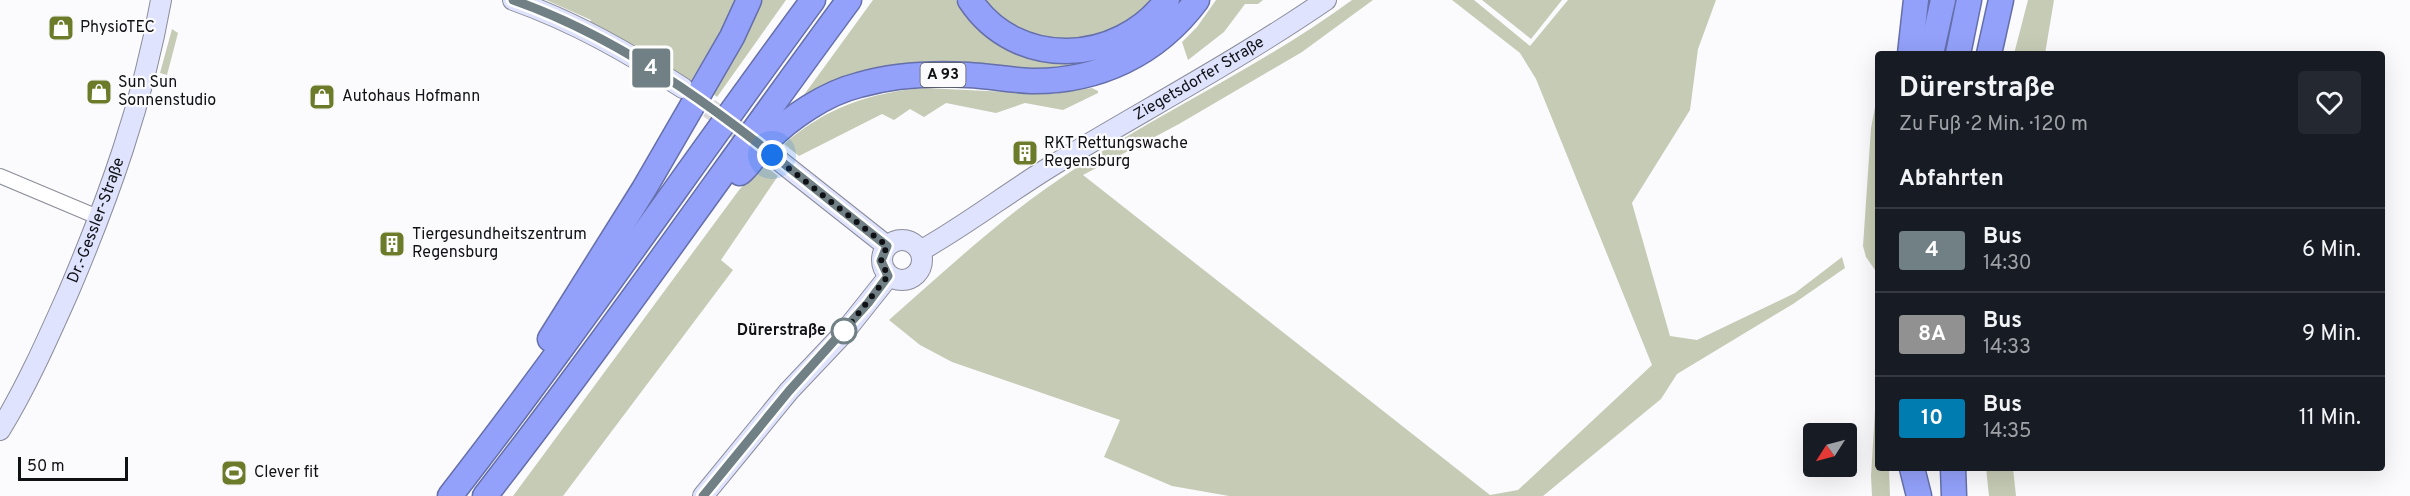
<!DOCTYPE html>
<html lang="de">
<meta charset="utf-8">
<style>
body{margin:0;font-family:Overpass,sans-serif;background:#242831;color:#f1f3f6;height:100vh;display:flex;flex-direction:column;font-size:22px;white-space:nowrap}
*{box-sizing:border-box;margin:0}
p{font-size:20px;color:#9ea1a6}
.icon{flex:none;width:33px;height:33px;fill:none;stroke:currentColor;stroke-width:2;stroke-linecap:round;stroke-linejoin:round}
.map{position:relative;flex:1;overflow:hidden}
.sheet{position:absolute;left:1875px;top:51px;width:510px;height:420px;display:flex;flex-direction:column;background:#171b24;border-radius:6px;box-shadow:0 6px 24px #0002}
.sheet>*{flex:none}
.badge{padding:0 12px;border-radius:4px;font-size:21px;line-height:39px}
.needle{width:39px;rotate:234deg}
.tools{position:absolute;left:1803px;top:423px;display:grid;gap:12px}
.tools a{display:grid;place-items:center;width:54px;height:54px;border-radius:6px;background:#171b24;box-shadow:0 6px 24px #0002;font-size:30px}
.scale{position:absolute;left:18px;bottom:15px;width:110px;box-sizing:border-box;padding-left:6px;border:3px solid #101115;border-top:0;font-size:16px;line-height:21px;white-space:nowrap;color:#101115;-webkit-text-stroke:4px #fbfbfe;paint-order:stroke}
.you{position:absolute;width:30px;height:30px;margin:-15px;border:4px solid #fff;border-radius:50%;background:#1a73e8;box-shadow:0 0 0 9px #1a73e833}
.map>.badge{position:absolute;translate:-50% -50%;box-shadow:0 0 0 3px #fff}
h2{padding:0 24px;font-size:22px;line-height:54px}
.round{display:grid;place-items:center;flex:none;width:63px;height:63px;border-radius:6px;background:#242831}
.headline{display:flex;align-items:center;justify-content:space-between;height:102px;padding:0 24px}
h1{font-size:28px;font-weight:700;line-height:45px}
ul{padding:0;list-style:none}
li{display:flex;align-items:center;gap:18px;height:84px;padding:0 24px;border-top:2px solid #363941}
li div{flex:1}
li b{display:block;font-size:22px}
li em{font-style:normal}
li .badge{min-width:66px;font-weight:700;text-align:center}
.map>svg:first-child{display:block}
.green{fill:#c6cbb5}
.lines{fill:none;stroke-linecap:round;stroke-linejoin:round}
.secondary-tunnel{stroke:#d8d8db;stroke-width:20;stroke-dasharray:20 10;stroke-linecap:butt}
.street-casing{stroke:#8b8d99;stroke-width:16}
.secondary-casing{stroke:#8b8d99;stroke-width:22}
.highway-casing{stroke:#656faa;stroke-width:27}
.street{stroke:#fff;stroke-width:14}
.secondary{stroke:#dfe3fe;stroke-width:20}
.highway{stroke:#93a1fa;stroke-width:24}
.line-casing{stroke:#fff;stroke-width:14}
.line{stroke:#718085;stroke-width:9}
.walk{stroke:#101115;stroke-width:6;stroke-dasharray:0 10.8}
.stop-dot{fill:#fff;stroke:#718085;stroke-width:3}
.labels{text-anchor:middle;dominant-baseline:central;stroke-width:4.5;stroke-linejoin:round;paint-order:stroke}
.shield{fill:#fbfbfe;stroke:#56575b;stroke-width:1.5}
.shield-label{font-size:15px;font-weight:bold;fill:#101115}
.poi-label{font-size:16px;fill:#101115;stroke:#fbfbfe;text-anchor:start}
.street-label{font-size:16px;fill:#101115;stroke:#fbfbfe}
.stop-label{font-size:16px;font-weight:bold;fill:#101115;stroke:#fbfbfe;text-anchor:end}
</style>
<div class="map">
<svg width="2410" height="496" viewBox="0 0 2410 496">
<rect width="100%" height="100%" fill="#fbfbfe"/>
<g class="green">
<path d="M546,0h190l-14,29 -33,55 -99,-61 1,-3z"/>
<path d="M758,0h28l-69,97 -5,-4z"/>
<path d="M873,0h83c16,35 58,57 95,62 20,3 45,-3 65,-6l-59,15 -165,-6 -43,10 -48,24z"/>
<path d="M982,0h171c-29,32 -72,48 -114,38 -6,-1 -13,-2 -19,-4 -11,-6 -28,-25 -38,-34z"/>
<path d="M1216,0h47l-5,4h-13l-21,28 -36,28 -6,-18 15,-15z"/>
<path d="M1352,0h21l-71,52 -123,72 -96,51 407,320 28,-5 134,-125 -116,-286 -16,-26 -68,-53h22l56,46 38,-46h148l-18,49 -8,61 -58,93 38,133 27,4 98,-47 47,-36 3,11 -52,36 -116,70 -16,25 -118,97h-314l-57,-10 -68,-29 16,-37 -168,-58 -32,-17 -31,-25c60,-53 120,-109 187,-152 90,-59 189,-104 276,-168z"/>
<path d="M1482,0h80l-31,39z"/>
<path d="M2028,0h26l-9,54h-31z"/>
<path d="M172,29l6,4 -11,42 -7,-2z"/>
<path d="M925,88l127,6 40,-6 6,3v2l-35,17 -38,-7 -29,10 -50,-10 -22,14 -14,-8 -16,11 -12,-6 -83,42 -15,-12c41,-36 87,-52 141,-56z"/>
<path d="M1878,91v377h11l1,28h-18l-1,-20 6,-99 -2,-107 -9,-13 -3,-11 8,-118z"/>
<path d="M763,164l15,12 -57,84 12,10 -170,226h-50l226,-306z"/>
<path d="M1986,468h27l3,28h-27z"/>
</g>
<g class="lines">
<path class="secondary-tunnel" d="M685,90l75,56"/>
<g class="street-casing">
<path id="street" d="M0,176l100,42"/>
</g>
<g class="secondary-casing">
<g id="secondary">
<path d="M513,0c62,22 116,53 170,88"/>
<path d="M772,155l115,91"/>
<circle cx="902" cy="260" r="20"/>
<path id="s1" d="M920,251c45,-25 86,-57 130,-84 92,-56 187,-106 276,-167"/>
<path id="s2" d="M0,430c27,-44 48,-92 69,-139 40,-94 74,-189 92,-291"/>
<path d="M703,496l86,-105 53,-56 47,-59"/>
</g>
</g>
<g class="highway-casing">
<g id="highway">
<path d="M970,0c46,70 148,66 197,0"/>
<path d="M1910,54l6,-54"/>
<path d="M1931,54l12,-54"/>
<path d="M1958,54l11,-54"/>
<path d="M1989,54l12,-54"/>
<path d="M740,173c10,-8 17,-21 26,-31 23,-24 60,-49 93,-57 35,-10 72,-12 109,-10 21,1 42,5 63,6 67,1 126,-27 166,-81"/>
<path d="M550,339l94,-150 88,-152 17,-37"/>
<path d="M1912,468l7,28"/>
<path d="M1953,468l1,28"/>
<path d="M450,496c126,-162 241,-331 363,-496"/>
<path d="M485,496c126,-162 242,-331 364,-496"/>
</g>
</g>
<use href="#street" class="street"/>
<use href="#secondary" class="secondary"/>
<use href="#highway" class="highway"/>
</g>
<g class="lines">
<g class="line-casing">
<path id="line" d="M513,0c143,50 257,154 374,246l-6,15 7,15 -20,27 -79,88 -86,105"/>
</g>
<use href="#line" class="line"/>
<path class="walk" d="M772,155l115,91 -6,15 7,15 -46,58 2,-3"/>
</g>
<defs>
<g id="shop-square" transform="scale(1.35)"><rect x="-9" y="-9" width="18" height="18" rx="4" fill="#6c7b29" stroke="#fbfbfe"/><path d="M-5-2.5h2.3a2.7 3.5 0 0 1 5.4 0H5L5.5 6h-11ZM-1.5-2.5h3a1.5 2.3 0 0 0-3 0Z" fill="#fff"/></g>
<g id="building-square" transform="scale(1.35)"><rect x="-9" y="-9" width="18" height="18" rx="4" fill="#6c7b29" stroke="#fbfbfe"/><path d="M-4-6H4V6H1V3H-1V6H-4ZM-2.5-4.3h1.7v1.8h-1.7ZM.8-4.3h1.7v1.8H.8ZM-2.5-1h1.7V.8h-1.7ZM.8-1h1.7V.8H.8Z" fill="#fff"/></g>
<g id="stadium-square" transform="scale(1.35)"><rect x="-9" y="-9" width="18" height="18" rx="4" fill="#6c7b29" stroke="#fbfbfe"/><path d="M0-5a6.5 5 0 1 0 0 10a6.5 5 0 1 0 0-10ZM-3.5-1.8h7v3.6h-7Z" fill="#fff"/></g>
</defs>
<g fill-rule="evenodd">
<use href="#shop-square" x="61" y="28"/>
<use href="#shop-square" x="99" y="92"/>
<use href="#shop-square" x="322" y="97"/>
<use href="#building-square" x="1025" y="153"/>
<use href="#building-square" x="392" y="244"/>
<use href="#stadium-square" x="234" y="473"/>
</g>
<circle class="stop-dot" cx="844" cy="331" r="12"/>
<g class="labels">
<rect class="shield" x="920.5" y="63" width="45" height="24" rx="4.5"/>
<g class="shield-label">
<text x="943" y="75">A 93</text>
</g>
<g class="poi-label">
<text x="80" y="28">PhysioTEC</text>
<text x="118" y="83">Sun Sun<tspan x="118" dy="18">Sonnenstudio</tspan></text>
<text x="342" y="97">Autohaus Hofmann</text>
<text x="1044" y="144">RKT Rettungswache<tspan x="1044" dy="18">Regensburg</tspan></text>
<text x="412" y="235">Tiergesundheitszentrum<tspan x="412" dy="18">Regensburg</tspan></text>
<text x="254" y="473">Clever fit</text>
</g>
<g class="street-label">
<text stroke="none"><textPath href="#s1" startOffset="328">Ziegetsdorfer Straße</textPath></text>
<text stroke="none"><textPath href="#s2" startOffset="231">Dr.-Gessler-Straße</textPath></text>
</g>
<g class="stop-label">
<text x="826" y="331">Dürerstraße</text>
</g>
</g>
</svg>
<div class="tools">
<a><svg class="needle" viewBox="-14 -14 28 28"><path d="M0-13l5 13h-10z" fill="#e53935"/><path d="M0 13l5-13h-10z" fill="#9ea1a6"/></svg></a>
</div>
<div class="scale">50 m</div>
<div class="you" style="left:772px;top:155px"></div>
<b class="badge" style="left:651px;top:68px;background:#718085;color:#fff">4</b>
<section class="sheet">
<div class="headline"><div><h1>Dürerstraße</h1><p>Zu Fuß · 2 Min. · 120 m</p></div><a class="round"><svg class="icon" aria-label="heart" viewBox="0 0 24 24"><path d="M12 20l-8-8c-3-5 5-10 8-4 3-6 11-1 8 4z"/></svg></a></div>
<h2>Abfahrten</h2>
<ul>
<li><span class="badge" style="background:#718085;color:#fff">4</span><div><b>Bus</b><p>14:30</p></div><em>6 Min.</em></li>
<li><span class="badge" style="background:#919191;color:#fff">8A</span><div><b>Bus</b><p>14:33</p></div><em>9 Min.</em></li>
<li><span class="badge" style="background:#007cb1;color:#fff">10</span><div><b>Bus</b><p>14:35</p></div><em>11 Min.</em></li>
</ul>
</section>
</div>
